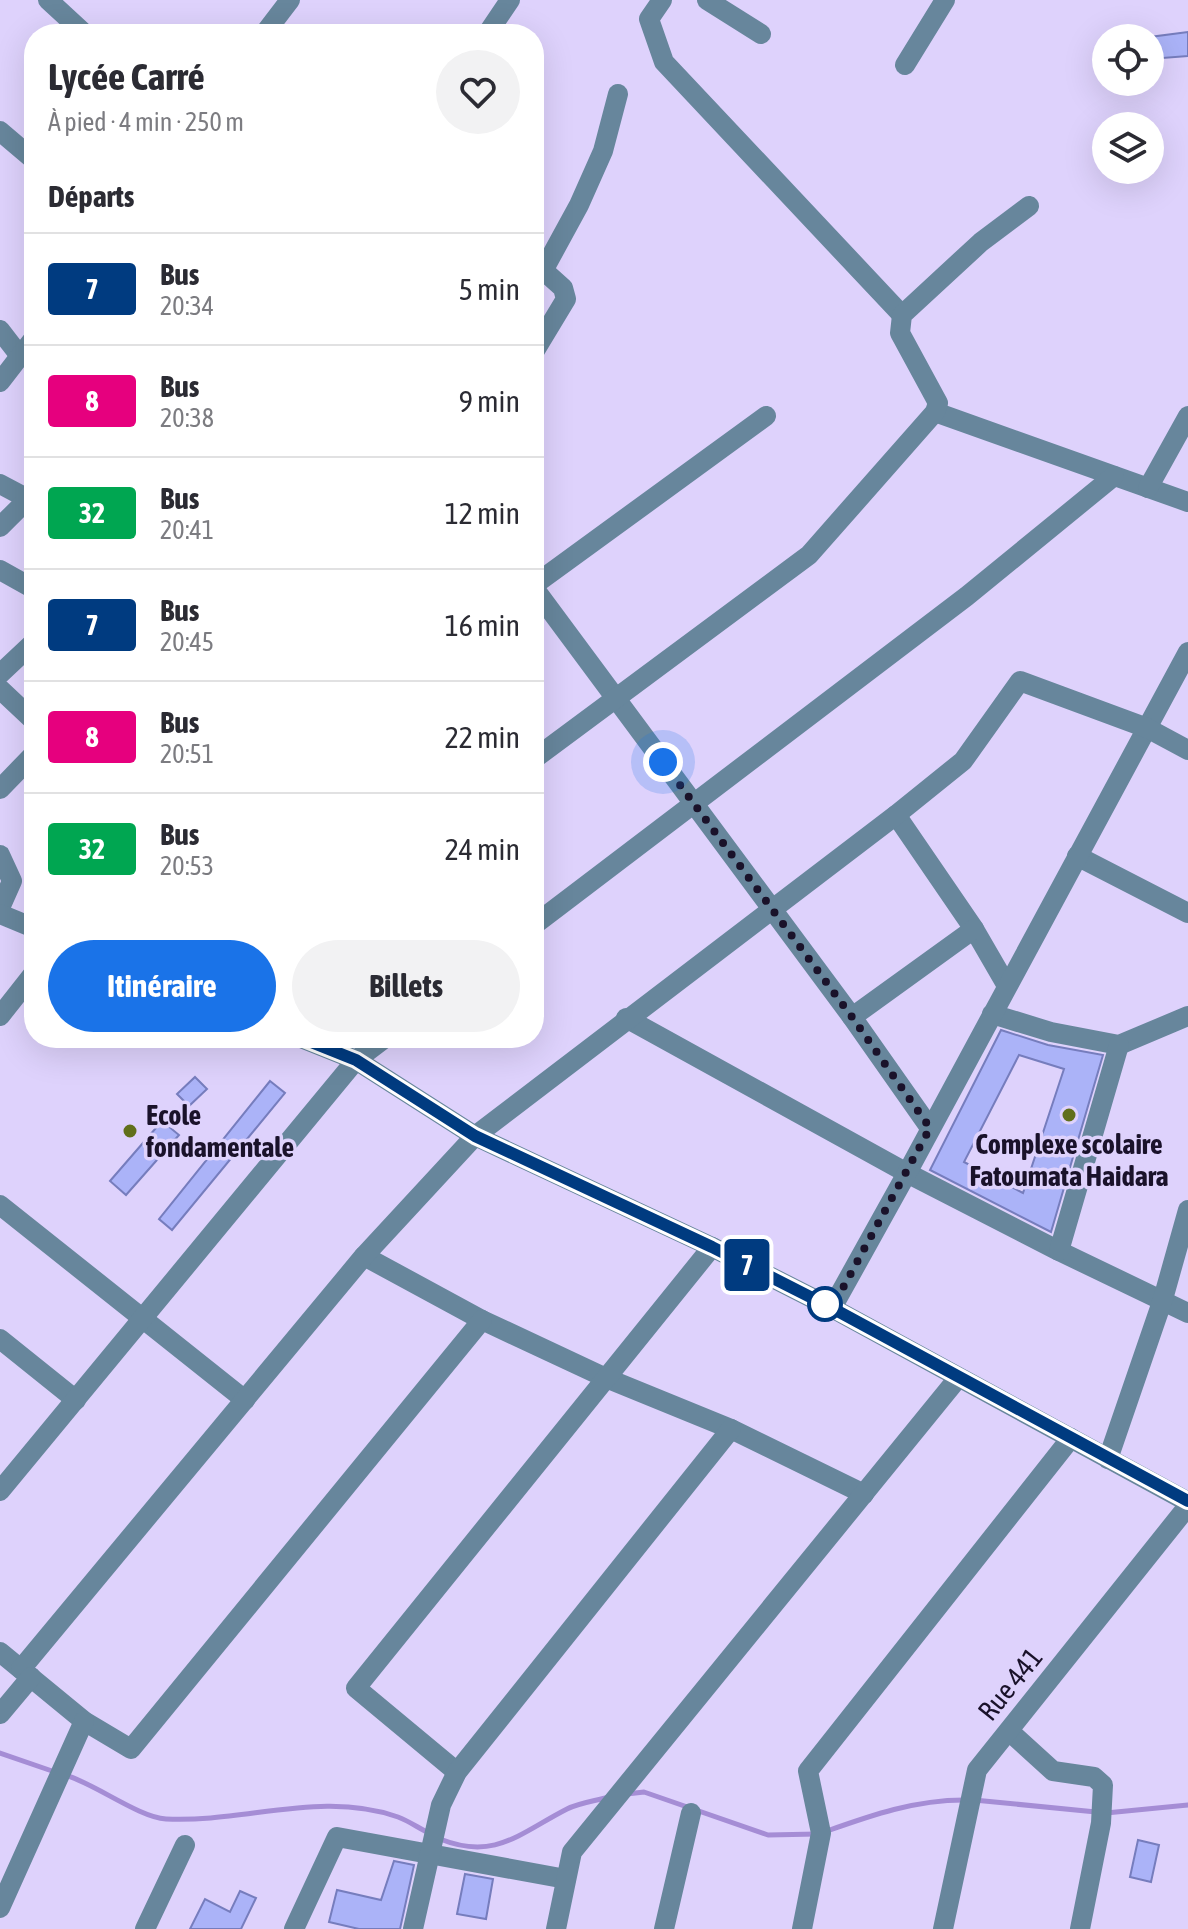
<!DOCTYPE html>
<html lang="fr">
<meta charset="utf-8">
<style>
body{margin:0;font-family:"Asap Condensed",sans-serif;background:#f2f2f3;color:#2b2b33;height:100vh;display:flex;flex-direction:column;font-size:30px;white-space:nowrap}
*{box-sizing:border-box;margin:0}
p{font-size:26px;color:#7c7c81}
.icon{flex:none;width:44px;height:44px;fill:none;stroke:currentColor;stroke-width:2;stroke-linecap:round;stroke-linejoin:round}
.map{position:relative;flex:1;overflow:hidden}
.side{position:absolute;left:24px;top:24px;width:520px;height:1024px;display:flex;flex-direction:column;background:#fff;border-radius:32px;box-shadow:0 8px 32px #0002}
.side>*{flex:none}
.badge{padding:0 16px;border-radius:6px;font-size:28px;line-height:52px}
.tools{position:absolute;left:1092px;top:24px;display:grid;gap:16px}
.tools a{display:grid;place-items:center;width:72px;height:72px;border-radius:50%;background:#fff;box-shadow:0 8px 32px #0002;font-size:40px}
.you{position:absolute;width:40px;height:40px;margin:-20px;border:6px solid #fff;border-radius:50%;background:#1a73e8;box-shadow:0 0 0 12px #1a73e833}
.map>.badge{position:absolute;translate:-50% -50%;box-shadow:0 0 0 4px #fff}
h2{padding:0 24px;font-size:30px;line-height:72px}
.round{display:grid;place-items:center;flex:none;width:84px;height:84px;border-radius:42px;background:#f2f2f3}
.summary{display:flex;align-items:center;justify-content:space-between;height:136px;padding:0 24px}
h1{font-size:38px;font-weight:700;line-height:60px}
.primary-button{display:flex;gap:16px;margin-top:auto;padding:16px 24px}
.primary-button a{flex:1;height:92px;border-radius:48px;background:#1a73e8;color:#fff;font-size:32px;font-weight:700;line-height:92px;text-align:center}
.primary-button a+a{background:#f2f2f3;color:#2b2b33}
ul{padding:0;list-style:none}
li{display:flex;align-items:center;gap:24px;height:112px;padding:0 24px;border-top:2px solid #e1e1e2}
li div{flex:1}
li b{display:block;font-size:30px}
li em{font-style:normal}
li .badge{min-width:88px;font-weight:700;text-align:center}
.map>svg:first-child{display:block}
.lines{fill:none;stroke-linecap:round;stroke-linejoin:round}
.stream{stroke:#a58dd5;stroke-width:5}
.building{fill:#abb3f8;stroke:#767dbd;stroke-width:2;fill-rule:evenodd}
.street{stroke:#67869c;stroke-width:20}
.line-casing{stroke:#fff;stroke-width:18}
.line{stroke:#003b80;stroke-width:12}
.walk{stroke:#1a122a;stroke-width:8;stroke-dasharray:0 14.4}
.poi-dot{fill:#616f1a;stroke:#ded2fc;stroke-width:3}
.stop-dot{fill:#fff;stroke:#003b80;stroke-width:4}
.labels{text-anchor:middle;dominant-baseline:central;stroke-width:7;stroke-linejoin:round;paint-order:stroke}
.poi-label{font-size:28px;font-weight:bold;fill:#1a122a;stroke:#ded2fc;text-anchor:start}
.street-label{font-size:28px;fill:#1a122a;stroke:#ded2fc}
</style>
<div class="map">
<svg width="1188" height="1929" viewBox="0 0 1188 1929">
<rect width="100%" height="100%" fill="#ded2fc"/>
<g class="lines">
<g class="stream">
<path d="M0,1753l55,19"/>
<path d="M65,1775c29,8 73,42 101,44 78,4 156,-29 232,-2 11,4 22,12 33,17"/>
<path d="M627,1794l17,-2 124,43 49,-1"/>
<path d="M974,1800l122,12"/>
<path d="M1106,1813l82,-8"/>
<path d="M827,1831c45,-16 88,-31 137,-31"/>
<path d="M440,1839c55,22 80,-6 127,-30 12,-6 28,-8 42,-12"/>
</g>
</g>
<g class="building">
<path d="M1188,32v24l-38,3v-22z"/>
<path d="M1001,1030l47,15 55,10 -52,177 -121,-62zM1019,1055l45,14 -41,124 -59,-31z"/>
<path d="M195,1077l12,12 -18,17 -12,-12z"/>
<path d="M270,1081l15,12 -113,137 -13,-11z"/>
<path d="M162,1121l17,14 -53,60 -16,-14z"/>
<path d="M1138,1840l21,5 -8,37 -21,-5z"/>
<path d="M394,1861l20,4 -14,64h-41l-30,-7 8,-32 44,10z"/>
<path d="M465,1874l28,5 -7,40 -29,-5z"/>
<path d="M240,1891l16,7 -15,31h-51l15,-30 25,13z"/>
</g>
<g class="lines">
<g class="street">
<path d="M48,0l37,34"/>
<path d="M662,0l-13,19 15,43 238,253"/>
<path d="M707,0l54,34"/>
<path d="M264,34l26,-34"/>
<path d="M487,34l23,-34"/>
<path d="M905,65l40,-65"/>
<path d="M0,131l34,29"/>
<path d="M543,271l36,-66 24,-54 15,-57"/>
<path d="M0,330l20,26"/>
<path d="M534,352l32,-53 -3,-11 -29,-26"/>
<path d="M0,382l34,-44"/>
<path d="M935,412l253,90"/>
<path d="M0,484l34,18"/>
<path d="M1148,488l40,-72"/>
<path d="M0,527l28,-28"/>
<path d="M0,570l34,19"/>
<path d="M534,585l232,-169"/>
<path d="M534,588l318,429 78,111"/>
<path d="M0,674l34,-32"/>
<path d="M0,689l34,32"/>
<path d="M534,759l275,-204 126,-143 3,-9 -38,-70 2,-18 79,-73 48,-36"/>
<path d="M0,789l34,-35"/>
<path d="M896,815l78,114 33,57"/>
<path d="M0,855l12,26 -12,27"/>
<path d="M1077,856l111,57"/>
<path d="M0,914l34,14"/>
<path d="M534,925l433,-329 147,-120"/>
<path d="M992,1014l59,18 68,13 69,-29"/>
<path d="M0,1016l34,-43"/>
<path d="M852,1017l122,-88"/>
<path d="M626,1018l281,155 152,78 129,62"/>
<path d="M301,1038l55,22 119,76 237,111 120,61 356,194"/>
<path d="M0,1205l245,195"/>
<path d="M1059,1251l60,-206"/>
<path d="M364,1256l118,64 124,58 125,51 133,65"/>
<path d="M832,1308l75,-135 281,-521"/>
<path d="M0,1339l76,61"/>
<path d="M1108,1459l55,-160 25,-89"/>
<path d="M0,1491l356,-431 29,-22"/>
<path d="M0,1652l84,69 47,28 351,-429"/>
<path d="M21,1669l343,-413 111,-120 421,-321 67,-54 57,-80 127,47 41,22"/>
<path d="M0,1714l31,-37"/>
<path d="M1009,1731l44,40 41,6 9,8 -2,38 -21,106"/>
<path d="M457,1772l-101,-84 356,-441"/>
<path d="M0,1908l84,-187"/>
<path d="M145,1929l40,-84"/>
<path d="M294,1929l43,-92 229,42"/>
<path d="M413,1929l28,-124 16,-33 274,-343"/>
<path d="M556,1929l16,-77 386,-474"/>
<path d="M664,1929l27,-116"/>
<path d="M802,1929l19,-96 -13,-62 263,-333"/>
<path d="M943,1929l34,-159 211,-264"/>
</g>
</g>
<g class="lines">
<g class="line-casing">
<path id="line" d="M301,1038l55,22 119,76 237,111 120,61 356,193"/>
</g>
<use href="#line" class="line"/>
<path class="walk" d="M663,762l189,255 78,111 -98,180 -7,-4"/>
</g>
<g class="poi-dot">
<circle cx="1069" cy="1115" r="8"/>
<circle cx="130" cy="1131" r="8"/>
</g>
<circle class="stop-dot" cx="825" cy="1304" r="16"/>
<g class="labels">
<g class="poi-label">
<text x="146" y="1115">Ecole<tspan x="146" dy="32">fondamentale</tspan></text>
<text x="1069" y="1144" text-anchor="middle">Complexe scolaire<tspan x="1069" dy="32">Fatoumata Haidara</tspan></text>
</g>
<g class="street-label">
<text transform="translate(1010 1684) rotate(-51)">Rue 441</text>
</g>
</g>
</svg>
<div class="tools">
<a><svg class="icon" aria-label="locate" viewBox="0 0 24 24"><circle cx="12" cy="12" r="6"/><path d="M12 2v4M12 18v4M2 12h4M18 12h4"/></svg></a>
<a><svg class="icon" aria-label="layers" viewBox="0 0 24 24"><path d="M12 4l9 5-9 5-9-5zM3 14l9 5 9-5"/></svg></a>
</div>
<div class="you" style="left:663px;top:762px"></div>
<b class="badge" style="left:747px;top:1265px;background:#003b80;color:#fff">7</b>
<section class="side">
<div class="summary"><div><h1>Lycée Carré</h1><p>À pied · 4 min · 250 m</p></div><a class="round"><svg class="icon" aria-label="heart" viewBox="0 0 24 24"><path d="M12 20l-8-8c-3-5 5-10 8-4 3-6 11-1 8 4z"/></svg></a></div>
<h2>Départs</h2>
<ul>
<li><span class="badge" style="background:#003b80;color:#fff">7</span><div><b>Bus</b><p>20:34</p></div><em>5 min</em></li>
<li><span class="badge" style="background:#e6007e;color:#fff">8</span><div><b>Bus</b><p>20:38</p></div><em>9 min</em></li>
<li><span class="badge" style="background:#00a651;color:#fff">32</span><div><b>Bus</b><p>20:41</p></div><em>12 min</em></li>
<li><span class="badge" style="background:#003b80;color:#fff">7</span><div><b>Bus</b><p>20:45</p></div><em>16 min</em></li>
<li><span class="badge" style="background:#e6007e;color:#fff">8</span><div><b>Bus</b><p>20:51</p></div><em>22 min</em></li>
<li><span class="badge" style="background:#00a651;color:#fff">32</span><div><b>Bus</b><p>20:53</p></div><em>24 min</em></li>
</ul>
<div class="primary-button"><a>Itinéraire</a><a>Billets</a></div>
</section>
</div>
